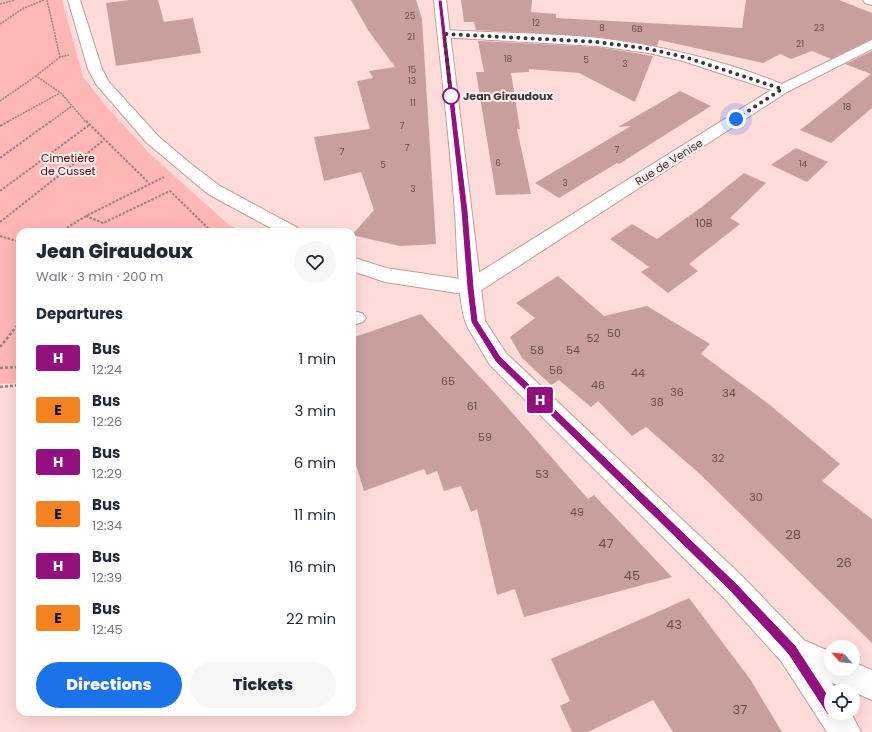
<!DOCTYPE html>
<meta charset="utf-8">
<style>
body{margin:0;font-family:Poppins,sans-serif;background:#f6f6f7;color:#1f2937;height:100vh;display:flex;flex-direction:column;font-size:15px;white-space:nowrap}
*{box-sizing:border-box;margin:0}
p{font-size:13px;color:#747a83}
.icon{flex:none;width:22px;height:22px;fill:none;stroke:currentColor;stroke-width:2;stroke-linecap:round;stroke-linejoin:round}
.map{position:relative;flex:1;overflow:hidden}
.details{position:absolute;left:16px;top:228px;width:340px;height:488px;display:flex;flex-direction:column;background:#fff;border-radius:12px;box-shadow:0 4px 16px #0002}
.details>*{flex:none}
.badge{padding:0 8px;border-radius:3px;font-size:14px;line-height:26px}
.needle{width:26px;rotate:297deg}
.buttons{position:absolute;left:824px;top:640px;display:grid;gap:8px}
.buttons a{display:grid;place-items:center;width:36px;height:36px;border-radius:50%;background:#fff;box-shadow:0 4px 16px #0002;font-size:20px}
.you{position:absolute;width:20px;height:20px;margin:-10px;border:3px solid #fff;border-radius:50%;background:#1a73e8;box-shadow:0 0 0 6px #1a73e833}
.map>.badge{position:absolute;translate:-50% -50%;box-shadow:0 0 0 2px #fff}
h2{padding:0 20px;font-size:15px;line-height:36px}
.round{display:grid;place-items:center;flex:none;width:42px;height:42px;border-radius:21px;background:#f6f6f7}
.head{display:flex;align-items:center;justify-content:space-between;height:68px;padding:0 20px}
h1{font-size:19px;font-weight:800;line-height:30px}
.button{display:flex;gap:8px;margin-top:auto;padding:8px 20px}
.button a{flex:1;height:46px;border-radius:24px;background:#1a73e8;color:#fff;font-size:16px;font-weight:800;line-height:46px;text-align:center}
.button a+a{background:#f6f6f7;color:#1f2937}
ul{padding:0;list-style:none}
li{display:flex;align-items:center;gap:12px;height:52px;padding:0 20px}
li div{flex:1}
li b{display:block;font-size:15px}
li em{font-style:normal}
li .badge{min-width:44px;font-weight:700;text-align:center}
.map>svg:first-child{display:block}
.green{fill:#feb7b4}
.building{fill:#c99f9d}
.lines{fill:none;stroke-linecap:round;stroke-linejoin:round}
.lane-casing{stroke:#c69c9a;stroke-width:2}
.street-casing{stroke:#c69c9a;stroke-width:2}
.secondary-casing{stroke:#c69c9a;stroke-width:2}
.path-far2{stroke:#9b8180;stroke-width:1.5;stroke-dasharray:2 1;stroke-linecap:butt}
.path-far1{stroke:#9b8180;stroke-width:2;stroke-dasharray:2.5 1.5;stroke-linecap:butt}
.path{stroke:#9b8180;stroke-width:2.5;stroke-dasharray:3 2;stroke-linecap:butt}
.lane{fill:#fff;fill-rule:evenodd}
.street{fill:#fff;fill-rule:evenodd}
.secondary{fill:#fff;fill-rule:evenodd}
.line{fill:#93117e;stroke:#fff}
.walk{stroke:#433231;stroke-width:4;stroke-dasharray:0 7.2}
.stop-dot{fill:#fff;stroke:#93117e;stroke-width:2}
.labels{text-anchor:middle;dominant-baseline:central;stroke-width:4;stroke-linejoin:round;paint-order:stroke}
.far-number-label{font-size:9px;fill:#644d4c}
.far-stop-label{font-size:11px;font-weight:bold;fill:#433231;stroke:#f9f0ef;text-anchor:start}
.far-park-label{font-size:11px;fill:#5c000f;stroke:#f9f0ef}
.far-street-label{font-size:11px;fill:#433231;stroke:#f9f0ef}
.number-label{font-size:11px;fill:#644d4c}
.near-number-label{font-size:13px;fill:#644d4c}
</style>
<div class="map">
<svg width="872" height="732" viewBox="0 0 872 732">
<rect width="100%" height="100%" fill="#ffdbd9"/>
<path class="green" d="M0,0h62l21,77 22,28 44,48 80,72 15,7h-224v151l-20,1z"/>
<g class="building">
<path d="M129,0h29l6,22 29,-4 8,35 -85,13 -10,-63z"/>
<path d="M351,0h65l6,19 14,225 -36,2 -48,-11 22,-25 -13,-38 -37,9 -10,-44 56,-8 -13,-48 16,-3 -4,-7 26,-4 -27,-37z"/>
<path d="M461,0h71l-1,12 25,2v4l186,10 4,-28h93l33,13v26l-41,20 -19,-8 -21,8 -11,-5 -17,9 -104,-23 -2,6 -58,-9 -123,-7 -2,-8h-10z"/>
<path d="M478,41l120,6 55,9 -18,46 -56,-29 -50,-4v3l-18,1 9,56h-3l14,65 -35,1 -20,-123h8z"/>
<path d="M872,51v57l-41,35 -31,-13 71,-56 -26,-10z"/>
<path d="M680,91l31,15 -92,58 -2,-1 -58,35 -24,-15 96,-57 -13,1z"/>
<path d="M796,148l32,14 -21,20 -36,-17z"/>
<path d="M744,173l22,10 -36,35 10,6 -51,40 9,7 -30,22 -27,-21 8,-5 -39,-28 22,-15 25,15 46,-33z"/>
<path d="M558,276l46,40 43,-10 63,38 -9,10 69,51 70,59 -18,17 50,38v124l-170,-167 -56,-49 -14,9 -34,-35 -7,6 -32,-27 -8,5 -29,-27 -12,-21 25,-19 -19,-15z"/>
<path d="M421,314l72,77 95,108 6,-4 78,82 -148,40 -9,-28 -18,6 -20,-86 -6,3 -10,-26 -17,5 -7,-20 -10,4 -3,-6 -60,22 -12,-39v-114z"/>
<path d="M689,598l61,81 32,53h-109l-20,-32 -65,32h-16l-12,-26 10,-5 -19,-42z"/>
</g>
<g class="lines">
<g class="lane-casing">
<path id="lane" d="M358,312l5,2 3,4 -3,4 -11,3v-12z"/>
</g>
<g class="street-casing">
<g id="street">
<path d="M68,0h12l22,69 7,13 49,54 33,28 29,22 78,42 3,4h-23l-70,-38 -62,-52 -50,-58 -8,-15z"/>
<path d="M863,0h9v5l-7,-2z"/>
<path d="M444,30c51,3 104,3 155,8 60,7 127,23 183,46l90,-44v9l-85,43 -310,201 -7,2 -85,-13 -33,-11v-14l34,11 81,12 304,-190 -88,-29 -34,-8 -51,-7 -159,-9 -1,-3 1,-3z"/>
<path d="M792,635l39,17v17h22v-7l19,8v30l-91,-39 -4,-11 4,-11z"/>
</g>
</g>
<g class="secondary-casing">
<path id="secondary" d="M434,0h12l39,321 21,32 237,224 60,62 34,52h-6v22h20l10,19h-34l-46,-71 -58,-64 -233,-232 -22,-37c-11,-21 -11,-89 -13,-115 -5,-71 -14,-142 -21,-213z"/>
</g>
<g class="path-far2">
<path d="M47,0l13,57 9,-2"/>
<path d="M0,4l15,-4"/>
<path d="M0,24l24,-16 20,-8"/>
<path d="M60,57l-24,19 25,17 25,29"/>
<path d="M0,101l36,-25"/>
<path d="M7,122l53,-29"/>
<path d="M50,122l22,-16"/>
</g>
<g class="path-far1">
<path d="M86,121l63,62"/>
<path d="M0,126l9,-5"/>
<path d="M0,158l51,-37"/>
<path d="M0,191l89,-66"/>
<path d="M86,216l17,7 67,-32 42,41"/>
<path d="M0,222l104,-82"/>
<path d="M60,232l26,-16 78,-39"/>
<path d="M0,236l20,6"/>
</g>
<g class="path">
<path d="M0,347l20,-25"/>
<path d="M0,368l20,-1"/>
<path d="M0,387l20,-2"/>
</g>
<use href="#lane" class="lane"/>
<use href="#street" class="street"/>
<use href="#secondary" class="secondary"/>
</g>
<path class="line" d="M438,0h4l26,211 6,77 4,33 23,36 235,226 60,63 39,60 2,4 -2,4 -4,1 -4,-1 -39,-60 -59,-64 -234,-229 -24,-39 -4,-34 -6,-77z"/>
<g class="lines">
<path class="walk" d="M451,96l-7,-62 154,8 51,7 39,9 94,31 -46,30"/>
</g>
<circle class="stop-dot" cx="451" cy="96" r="8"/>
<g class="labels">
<g class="far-number-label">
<text x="410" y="16">25</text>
<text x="536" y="23">12</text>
<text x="602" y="28">8</text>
<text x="819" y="28">23</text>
<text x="637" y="29">6B</text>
<text x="411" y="37">21</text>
<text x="800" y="44">21</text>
<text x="508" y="59">18</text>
<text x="586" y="60">5</text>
<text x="625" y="64">3</text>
<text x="412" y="70">15</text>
<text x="412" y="81">13</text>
<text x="413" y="103">11</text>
<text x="847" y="107">18</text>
<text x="402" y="126">7</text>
<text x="407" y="148">7</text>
<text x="617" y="150">7</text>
<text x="342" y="152">7</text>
<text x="498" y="163">6</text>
<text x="803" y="164">14</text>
<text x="383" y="165">5</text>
<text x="565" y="183">3</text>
<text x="413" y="189">3</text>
</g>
<g class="far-stop-label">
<text x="463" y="96">Jean Giraudoux</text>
</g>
<g class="far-park-label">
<text x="68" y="158">Cimetière<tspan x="68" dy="13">de Cusset</tspan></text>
</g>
<g class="far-street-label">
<text transform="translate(669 162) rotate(-32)">Rue de Venise</text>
</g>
<g class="number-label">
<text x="704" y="223">10B</text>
<text x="614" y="333">50</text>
<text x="593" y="338">52</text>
<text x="537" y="350">58</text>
<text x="573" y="350">54</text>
<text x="556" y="370">56</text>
<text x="638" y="373">44</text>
<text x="448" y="381">65</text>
<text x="598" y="385">46</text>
<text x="677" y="392">36</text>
<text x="729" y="393">34</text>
<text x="657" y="402">38</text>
<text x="472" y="406">61</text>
<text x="485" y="437">59</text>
<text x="718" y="458">32</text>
<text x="542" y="474">53</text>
<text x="756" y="497">30</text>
<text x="577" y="512">49</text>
</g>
<g class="near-number-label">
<text x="793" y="534">28</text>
<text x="606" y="543">47</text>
<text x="844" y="562">26</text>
<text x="632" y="575">45</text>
<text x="674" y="624">43</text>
<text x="740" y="709">37</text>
</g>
</g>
</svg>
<div class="buttons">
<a><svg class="needle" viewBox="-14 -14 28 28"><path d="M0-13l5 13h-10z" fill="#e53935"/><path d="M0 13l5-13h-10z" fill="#747a83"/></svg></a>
<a><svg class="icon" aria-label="locate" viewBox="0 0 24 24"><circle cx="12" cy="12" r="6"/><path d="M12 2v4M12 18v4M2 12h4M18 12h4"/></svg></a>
</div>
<div class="you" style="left:736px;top:119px"></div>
<b class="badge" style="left:540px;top:400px;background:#93117e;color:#fff">H</b>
<section class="details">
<div class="head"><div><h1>Jean Giraudoux</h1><p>Walk · 3 min · 200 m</p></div><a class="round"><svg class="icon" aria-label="heart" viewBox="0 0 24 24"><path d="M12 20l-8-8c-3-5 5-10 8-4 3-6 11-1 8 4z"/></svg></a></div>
<h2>Departures</h2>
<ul>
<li><span class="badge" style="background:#93117e;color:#fff">H</span><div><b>Bus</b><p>12:24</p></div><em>1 min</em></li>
<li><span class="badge" style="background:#f58220;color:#111">E</span><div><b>Bus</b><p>12:26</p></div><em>3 min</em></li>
<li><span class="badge" style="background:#93117e;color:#fff">H</span><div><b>Bus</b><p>12:29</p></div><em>6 min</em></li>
<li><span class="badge" style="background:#f58220;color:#111">E</span><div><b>Bus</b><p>12:34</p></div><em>11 min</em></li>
<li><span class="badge" style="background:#93117e;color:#fff">H</span><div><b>Bus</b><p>12:39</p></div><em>16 min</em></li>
<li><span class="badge" style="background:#f58220;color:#111">E</span><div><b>Bus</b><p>12:45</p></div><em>22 min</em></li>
</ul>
<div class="button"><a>Directions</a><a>Tickets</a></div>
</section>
</div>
